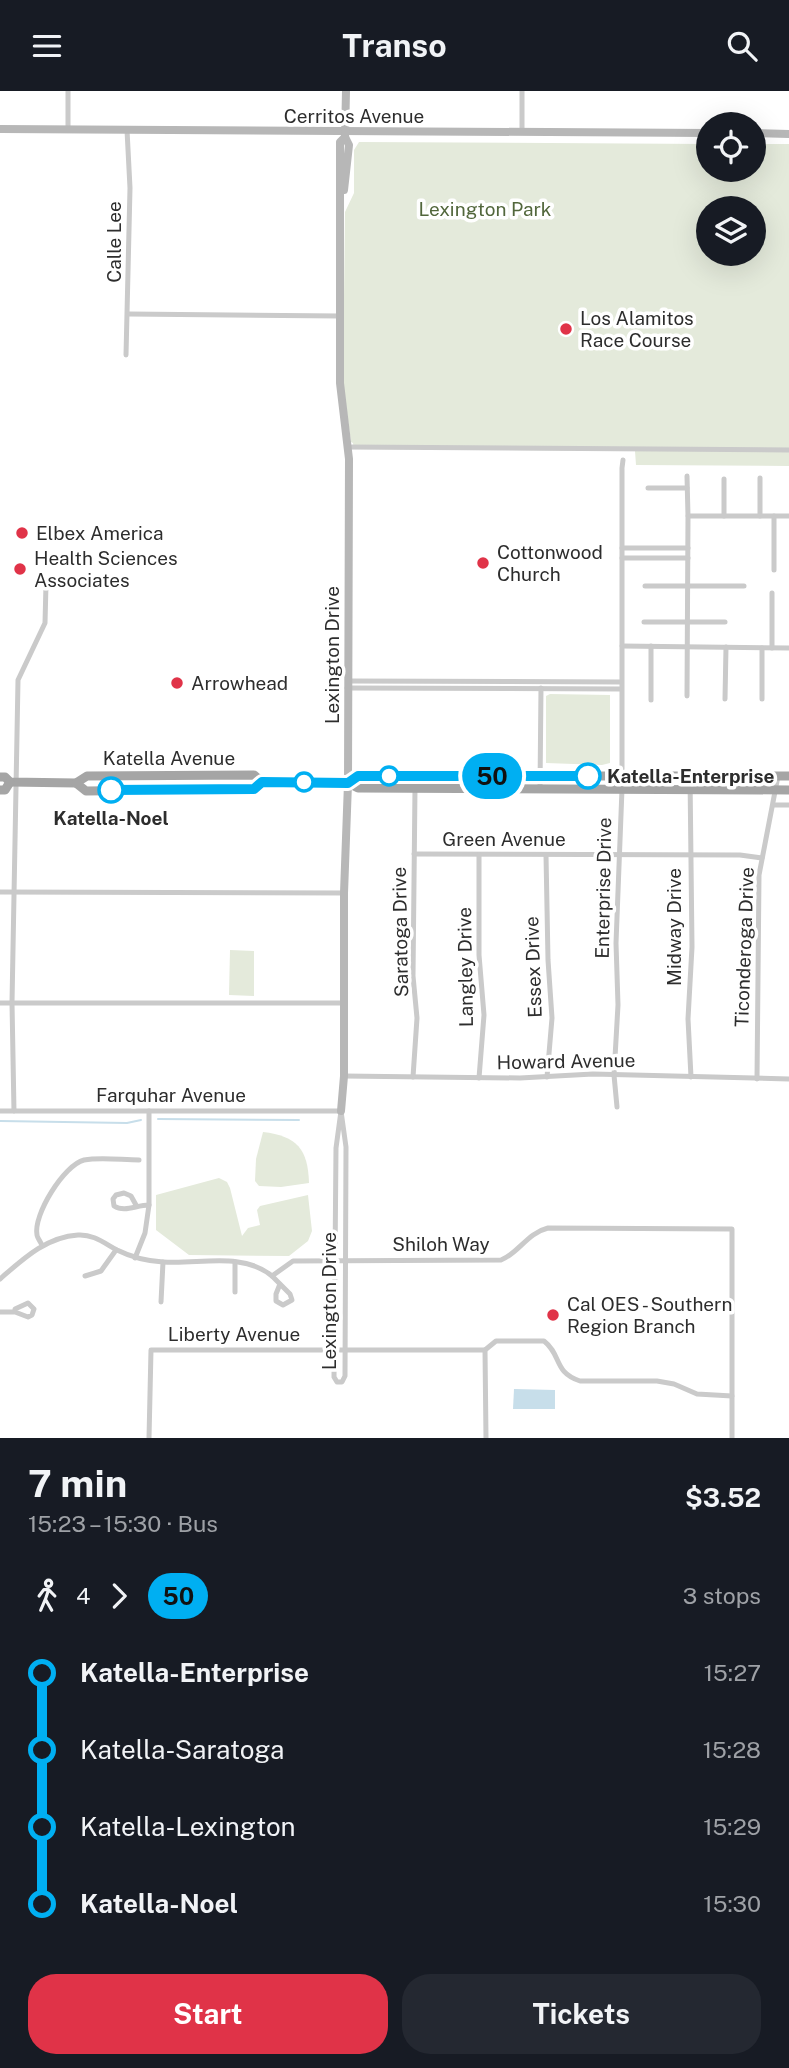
<!DOCTYPE html>
<meta charset="utf-8">
<style>
body{margin:0;font-family:"Public Sans",sans-serif;background:#242831;color:#f1f3f6;height:100vh;display:flex;flex-direction:column;font-size:26px;white-space:nowrap}
*{box-sizing:border-box;margin:0}
p{font-size:23px;color:#9ea1a6}
.icon{flex:none;width:38px;height:38px;fill:none;stroke:currentColor;stroke-width:2;stroke-linecap:round;stroke-linejoin:round}
.map{position:relative;height:1347px;overflow:hidden}
.side{display:flex;flex-direction:column;background:#171b24;flex:1}
.side>*{flex:none}
.badge{padding:0 14px;border-radius:23px;font-size:24px;line-height:46px}
.controls{position:absolute;left:696px;top:21px;display:grid;gap:14px}
.controls a{display:grid;place-items:center;width:70px;height:70px;border-radius:50%;background:#171b24;box-shadow:0 7px 28px #0002;font-size:35px}
.map>.badge{position:absolute;translate:-50% -50%;box-shadow:0 0 0 4px #fff}
.legs{display:flex;align-items:center;gap:10px;height:77px;padding:0 28px;font-size:23px}
.legs p{margin-inline-start:auto}
.head{display:flex;align-items:center;justify-content:space-between;height:119px;padding:0 28px}
h1{font-size:38px;font-weight:700;line-height:52px}
.cta{display:flex;gap:14px;margin-top:auto;padding:14px 28px}
.cta a{flex:1;height:80px;border-radius:28px;background:#e03348;color:#fff;font-size:28px;font-weight:700;line-height:80px;text-align:center}
.cta a+a{background:#242831;color:#f1f3f6}
ul{padding:0 28px;list-style:none}
li{display:flex;align-items:center;gap:24px;height:77px;font-size:26px}
li i{display:grid;place-items:center;width:10px;height:100%;margin:0 9px;background:currentColor}
li i::after{content:'';width:18px;height:18px;margin:-9px;border:5px solid;border-radius:50%;background:#171b24}
li p{margin-inline-start:auto}
li:first-child i{background:linear-gradient(#0000 50%,currentColor 0)}
li:last-child i{background:linear-gradient(currentColor 50%,#0000 0)}
header{display:flex;justify-content:space-between;align-items:center;height:91px;padding:0 28px;background:#171b24;font-size:32px;font-weight:700}
.map>svg:first-child{display:block}
.green{fill:#e4eadb;fill-rule:evenodd}
.water{fill:#c7deea}
.lines{fill:none;stroke-linecap:round;stroke-linejoin:round}
.stream{stroke:#c7deea;stroke-width:2}
.street{stroke:#cacaca;stroke-width:5}
.secondary{stroke:#b7b7b7;stroke-width:8}
.primary{stroke:#a5a5a5;stroke-width:9}
.line-1-casing{stroke:#fff;stroke-width:16}
.line-1{stroke:#00aff2;stroke-width:10}
.poi-dot{fill:#e03348;stroke:#fff;stroke-width:2.5}
.stop-1-dot{fill:#fff;stroke:#00aff2;stroke-width:3.5}
.labels{text-anchor:middle;dominant-baseline:central;stroke-width:7;stroke-linejoin:round;paint-order:stroke}
.street-label{font-size:19px;fill:#2d2d2d;stroke:#fff}
.park-label{font-size:19px;fill:#52673c;stroke:#fff}
.poi-label{font-size:19px;fill:#2d2d2d;stroke:#fff;text-anchor:start}
.stop-label{font-size:19px;font-weight:bold;fill:#2d2d2d;stroke:#fff;text-anchor:start}
</style>
<header><svg class="icon" aria-label="menu" viewBox="0 0 24 24"><path d="M4 6h16M4 12h16M4 18h16"/></svg>Transo<svg class="icon" aria-label="search" viewBox="0 0 24 24"><circle cx="10" cy="10" r="6"/><path d="M15 15l6 6"/></svg></header>
<div class="map">
<svg width="789" height="1347" viewBox="0 0 789 1347">
<rect width="100%" height="100%" fill="#fff"/>
<g class="green">
<path d="M359,51l350,2v26h45v-26h35v322l-153,-1 -1,-14 -281,-2 -1,-6 -2,-1 -8,-59 2,-171 9,-19v-43zM709,117h45v46h-45z"/>
<path d="M550,603l60,1v68l-8,2 -56,-2v-67z"/>
<path d="M230,859l24,1v45l-25,-1z"/>
<path d="M263,1041c34,4 45,17 46,51l-28,4 -22,-1 -4,-5 1,-22z"/>
<path d="M219,1087l8,4 3,6 12,48 6,-8 12,-3 -3,-15 3,-4 48,-11 4,36 -4,10 -19,15 -100,-1 -33,-25v-35z"/>
</g>
<path class="water" d="M514,1298l41,1v19h-42z"/>
<g class="lines">
<g class="stream">
<path d="M158,1028l141,1"/>
<path d="M0,1030l127,2 14,-3"/>
</g>
<g class="street">
<path d="M68,0v38"/>
<path d="M522,0v41"/>
<path d="M129,223l211,2"/>
<path d="M126,264l4,-167 -3,-58"/>
<path d="M347,356l442,3"/>
<path d="M687,385l1,40"/>
<path d="M760,387v38"/>
<path d="M724,388v37"/>
<path d="M648,397h39"/>
<path d="M774,425v54"/>
<path d="M622,457h66"/>
<path d="M622,467h66"/>
<path d="M645,495h99"/>
<path d="M644,531h81"/>
<path d="M622,555l167,2"/>
<path d="M651,555v54"/>
<path d="M772,557v-55"/>
<path d="M348,590l273,1"/>
<path d="M347,597l274,1"/>
<path d="M687,605l1,-180h101"/>
<path d="M725,608l1,-52"/>
<path d="M762,608v-51"/>
<path d="M690,685l2,171 -4,72 3,58"/>
<path d="M540,697l1,-100"/>
<path d="M773,714h16"/>
<path d="M414,763l326,1 22,3"/>
<path d="M546,764l2,105 4,58 -5,59"/>
<path d="M0,801l344,1"/>
<path d="M0,912h344"/>
<path d="M344,985l176,2 73,-4 196,5"/>
<path d="M413,986l4,-59 -4,-42 2,-188"/>
<path d="M479,987l5,-63 -5,-60v-100"/>
<path d="M757,988l2,-204 19,-99"/>
<path d="M617,1016l-3,-32 4,-70 -2,-62 6,-154v-321l1,-8"/>
<path d="M0,1020h341"/>
<path d="M14,1020l-2,-108 6,-323 27,-57 1,-39"/>
<path d="M341,1020l5,36 -1,229 -3,6h-5l-3,-5 2,-229z"/>
<path d="M136,1114l-5,-9 -7,-3 -8,2 -3,4 1,7c11,7 22,-1 35,-1"/>
<path d="M42,1154c-1,-2 -5,-8 -5,-10 -4,-20 27,-70 47,-75 17,-3 38,0 55,0"/>
<path d="M135,1167l10,-25 4,-28v-94"/>
<path d="M85,1185l16,-5 15,-21"/>
<path d="M272,1185l18,18 2,6 -9,5 -7,-4v-7l4,-10"/>
<path d="M0,1188c23,-20 46,-42 78,-44 15,-1 26,8 39,15 14,7 30,11 46,12 35,3 79,-11 109,14l21,-15 208,-1c18,-7 26,-27 47,-32l184,1v209"/>
<path d="M235,1201v-30"/>
<path d="M161,1211l2,-40"/>
<path d="M0,1221h15l13,5 4,-2 2,-6 -6,-6 -13,6v3"/>
<path d="M149,1347l2,-88h334"/>
<path d="M486,1347l-1,-88 11,-9h48c18,14 9,31 36,40h77l17,3 23,10 35,2"/>
</g>
<g class="secondary">
<path d="M0,38l709,4"/>
<path d="M754,42l35,1"/>
<path d="M344,99l5,-45 -4,-8 1,-46"/>
<path d="M341,1020l3,-35v-183l4,-110 1,-324 -9,-76v-241l5,-5"/>
</g>
<g class="primary">
<path d="M0,686h5l5,5 66,1 11,-7 167,-1 8,7 86,1 10,5 431,2"/>
<path d="M76,692l10,8 168,-2 8,-7"/>
<path d="M348,692l10,-7h431"/>
<path d="M0,699h5l5,-8"/>
</g>
</g>
<g class="lines">
<g class="line-1-casing">
<path id="line-1" d="M111,699l143,-1 8,-7 86,1 10,-7h230"/>
</g>
<use href="#line-1" class="line-1"/>
</g>
<g class="poi-dot">
<circle cx="566" cy="238" r="7"/>
<circle cx="22" cy="442" r="7"/>
<circle cx="483" cy="472" r="7"/>
<circle cx="20" cy="478" r="7"/>
<circle cx="177" cy="592" r="7"/>
<circle cx="553" cy="1224" r="7"/>
</g>
<g class="stop-1-dot">
<circle cx="389" cy="685" r="9"/>
<circle cx="588" cy="685" r="12"/>
<circle cx="304" cy="691" r="9"/>
<circle cx="111" cy="699" r="12"/>
</g>
<g class="labels">
<g class="street-label">
<text x="354" y="25">Cerritos Avenue</text>
<text transform="translate(114 151) rotate(-90)">Calle Lee</text>
<text transform="translate(332 564) rotate(-90)">Lexington Drive</text>
<text x="169" y="667">Katella Avenue</text>
<text x="504" y="748">Green Avenue</text>
<text transform="translate(603 797) rotate(-89)">Enterprise Drive</text>
<text transform="translate(674 836) rotate(-90)">Midway Drive</text>
<text transform="translate(400 841) rotate(-91)">Saratoga Drive</text>
<text transform="translate(744 856) rotate(-88)">Ticonderoga Drive</text>
<text transform="translate(465 876) rotate(-91)">Langley Drive</text>
<text transform="translate(533 876) rotate(-92)">Essex Drive</text>
<text transform="translate(566 970) rotate(-1)">Howard Avenue</text>
<text x="171" y="1004">Farquhar Avenue</text>
<text x="441" y="1153">Shiloh Way</text>
<text transform="translate(329 1210) rotate(-90)">Lexington Drive</text>
<text x="234" y="1243">Liberty Avenue</text>
</g>
<g class="park-label">
<text x="485" y="118">Lexington Park</text>
</g>
<g class="poi-label">
<text x="580" y="227">Los Alamitos<tspan x="580" dy="22">Race Course</tspan></text>
<text x="36" y="442">Elbex America</text>
<text x="497" y="461">Cottonwood<tspan x="497" dy="22">Church</tspan></text>
<text x="34" y="467">Health Sciences<tspan x="34" dy="22">Associates</tspan></text>
<text x="191" y="592">Arrowhead</text>
<text x="567" y="1213">Cal OES - Southern<tspan x="567" dy="22">Region Branch</tspan></text>
</g>
<g class="stop-label">
<text x="607" y="685">Katella-Enterprise</text>
<text x="111" y="727" text-anchor="middle">Katella-Noel</text>
</g>
</g>
</svg>
<div class="controls">
<a><svg class="icon" aria-label="locate" viewBox="0 0 24 24"><circle cx="12" cy="12" r="6"/><path d="M12 2v4M12 18v4M2 12h4M18 12h4"/></svg></a>
<a><svg class="icon" aria-label="layers" viewBox="0 0 24 24"><path d="M12 4l9 5-9 5-9-5zM3 14l9 5 9-5"/></svg></a>
</div>
<b class="badge" style="left:492px;top:685px;background:#00aff2;color:#111">50</b>
</div>
<section class="side">
<div class="head"><div><h1>7 min</h1><p>15:23 – 15:30 · Bus</p></div><b>$3.52</b></div>
<div class="legs"><svg class="icon" aria-label="walk" viewBox="0 0 24 24"><circle cx="13" cy="4" r="2"/><path d="M13 8l-2 6 4 7M11 14l-3 7M7 12l3-4h3l4 4"/></svg>4<svg class="icon" aria-label="forward" viewBox="0 0 24 24"><path d="M9 5l7 7-7 7"/></svg><b class="badge" style="background:#00aff2;color:#111">50</b><p>3 stops</p></div>
<ul>
<li><i style="color:#00aff2"></i><b>Katella-Enterprise</b><p>15:27</p></li>
<li><i style="color:#00aff2"></i><span>Katella-Saratoga</span><p>15:28</p></li>
<li><i style="color:#00aff2"></i><span>Katella-Lexington</span><p>15:29</p></li>
<li><i style="color:#00aff2"></i><b>Katella-Noel</b><p>15:30</p></li>
</ul>
<div class="cta"><a>Start</a><a>Tickets</a></div>
</section>
